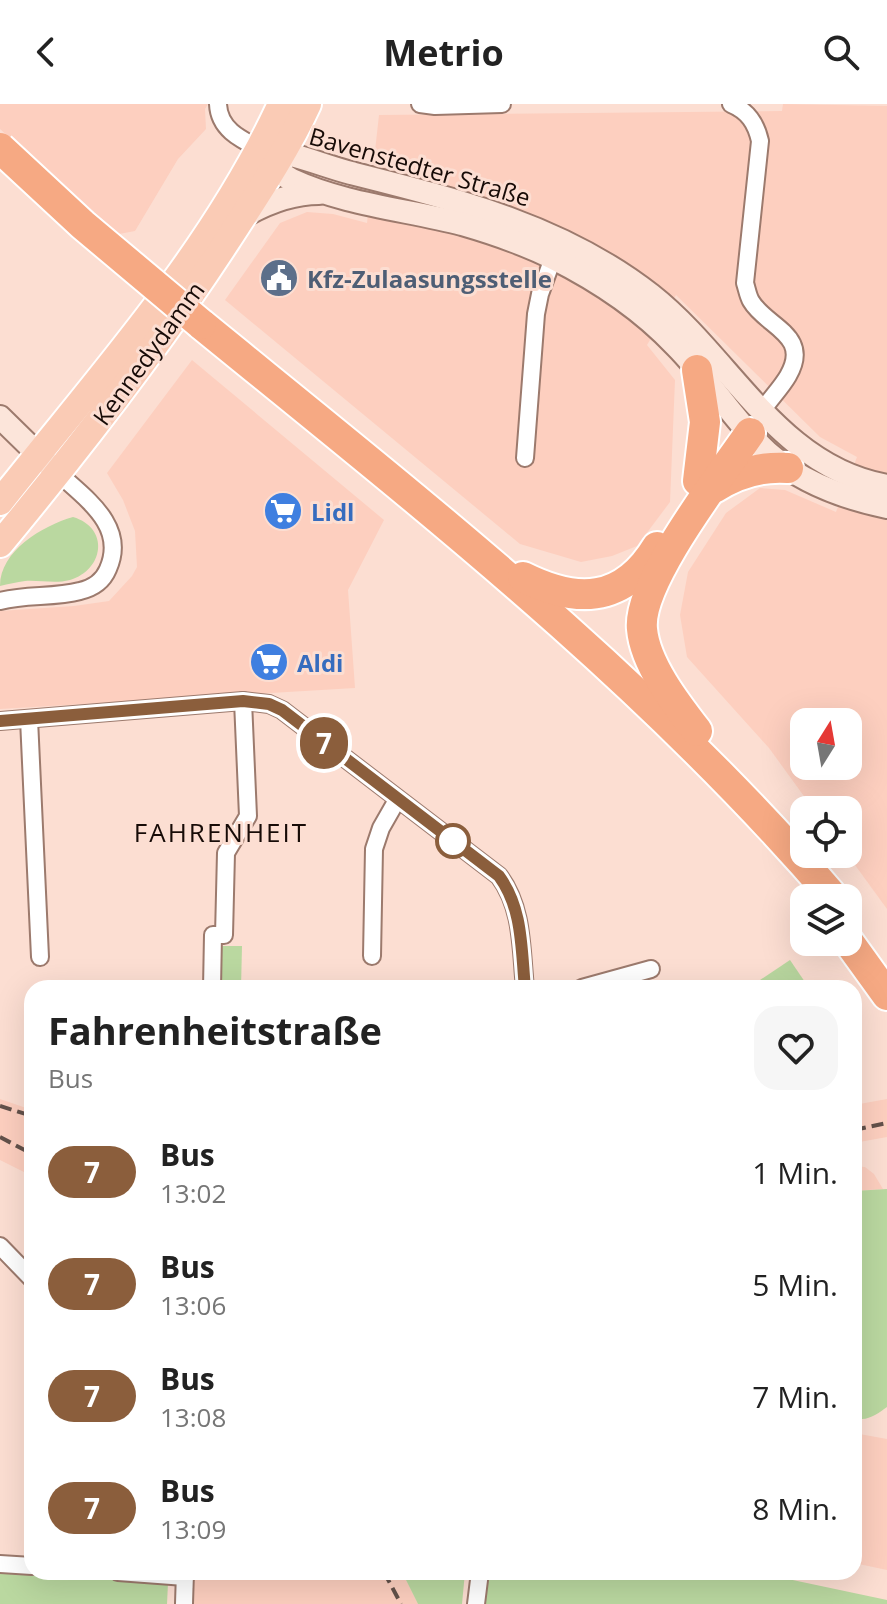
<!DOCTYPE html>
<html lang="de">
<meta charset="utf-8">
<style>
body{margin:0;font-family:"Open Sans",sans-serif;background:#f6f6f6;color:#222;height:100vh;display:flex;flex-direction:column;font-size:30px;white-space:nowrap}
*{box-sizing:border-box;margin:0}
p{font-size:26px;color:#767676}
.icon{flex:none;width:44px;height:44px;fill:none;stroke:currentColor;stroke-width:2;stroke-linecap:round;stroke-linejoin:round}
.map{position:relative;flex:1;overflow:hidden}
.side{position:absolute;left:24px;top:876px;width:838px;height:600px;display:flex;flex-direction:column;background:#fff;border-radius:24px;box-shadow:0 8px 32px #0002}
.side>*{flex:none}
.badge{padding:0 16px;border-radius:26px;font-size:28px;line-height:52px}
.needle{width:52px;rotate:11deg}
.buttons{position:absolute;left:790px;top:604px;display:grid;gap:16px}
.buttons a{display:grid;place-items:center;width:72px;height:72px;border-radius:16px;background:#fff;box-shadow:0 8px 32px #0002;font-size:40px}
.map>.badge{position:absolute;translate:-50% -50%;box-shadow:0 0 0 4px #fff}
.round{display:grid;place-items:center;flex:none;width:84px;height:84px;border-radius:24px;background:#f6f6f6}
.summary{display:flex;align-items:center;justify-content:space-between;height:136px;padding:0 24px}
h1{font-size:38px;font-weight:700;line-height:60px}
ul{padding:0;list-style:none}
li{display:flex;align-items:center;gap:24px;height:112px;padding:0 24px}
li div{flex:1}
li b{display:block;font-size:30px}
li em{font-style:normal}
li .badge{min-width:88px;font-weight:700;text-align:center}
header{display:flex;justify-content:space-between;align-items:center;height:104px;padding:0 24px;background:#fff;font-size:36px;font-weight:700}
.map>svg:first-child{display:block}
.built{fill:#fdcfbf;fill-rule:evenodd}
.green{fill:#bad8a0}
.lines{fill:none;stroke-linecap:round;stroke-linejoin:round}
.street-casing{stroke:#9c7a6d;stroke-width:20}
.secondary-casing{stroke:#9c7a6d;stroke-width:26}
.primary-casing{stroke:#fff;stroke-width:30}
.highway-casing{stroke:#fff;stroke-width:34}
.street{stroke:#fff;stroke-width:16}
.secondary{stroke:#fce5da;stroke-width:22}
.primary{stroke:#facbb5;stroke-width:26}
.highway{stroke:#f6a983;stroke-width:30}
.rail{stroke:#63514a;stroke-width:4;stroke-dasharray:12 6;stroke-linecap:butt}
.highway-bridge-casing{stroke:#fff;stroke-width:34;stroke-linecap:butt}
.highway-bridge{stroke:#f6a983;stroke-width:30}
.line-casing{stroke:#fff;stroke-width:18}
.line{stroke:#8b5e3c;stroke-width:12}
.stop-dot{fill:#fff;stroke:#8b5e3c;stroke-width:4}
.labels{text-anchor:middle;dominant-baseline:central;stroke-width:6;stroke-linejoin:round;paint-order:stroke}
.street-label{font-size:24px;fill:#170b07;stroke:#fcded2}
.service-label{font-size:24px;font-weight:bold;fill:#4e5e75;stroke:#fcded2;text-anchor:start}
.shop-label{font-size:24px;font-weight:bold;fill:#366cbe;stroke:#fcded2;text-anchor:start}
.neighbourhood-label{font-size:26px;letter-spacing:2px;fill:#170b07;stroke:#fcded2}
</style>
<header><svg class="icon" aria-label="back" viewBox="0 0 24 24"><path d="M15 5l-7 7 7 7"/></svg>Metrio<svg class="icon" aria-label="search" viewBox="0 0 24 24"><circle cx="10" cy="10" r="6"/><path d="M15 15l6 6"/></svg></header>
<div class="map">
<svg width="887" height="1500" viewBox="0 0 887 1500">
<rect width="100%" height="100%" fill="#fcded2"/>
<g class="built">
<path d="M0,0h208l-3,5 1,20 -28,30 -43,72 -16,3 -119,-105z"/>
<path d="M783,0l104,2v803l-40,-55 1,-44h-34l-45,-62 -82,-91 -7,-42 8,-43 38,-59 34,-25 25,2 51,22 21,-55 -37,-20 -144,-142 -29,50 28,35 -5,122 -33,44 -25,10 -31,6 -61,-18 -295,-244 55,-77 27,-11 26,2 34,9 12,-108 403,-4zM804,618h44v44h-44z"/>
<path d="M192,256l192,160 -36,70 7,98 -355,21v-98l74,-5 35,-5 23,-25 5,-9 -2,-36 -12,-31 -16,-27z"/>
<path d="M0,995l32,11v66l-32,-16z"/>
<path d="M887,995v38l-33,6v-38z"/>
<path d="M854,1062l11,1 9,7 9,15 -29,2z"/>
<path d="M854,1329l33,6v131l-33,-7z"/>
<path d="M190,1468h212l16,32h-227z"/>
</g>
<g class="green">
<path d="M73,413c37,11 31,53 -3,63 -15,4 -30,0 -45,1 -8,1 -17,3 -25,5 0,-35 42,-60 73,-69z"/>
<path d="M218,842h24l-1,42h-25z"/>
<path d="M790,856l17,25 -5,3h-37l-5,-8z"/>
<path d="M887,1085v218c-10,7 -21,16 -33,10v-226z"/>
<path d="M0,1468l168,11 -1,21h-167z"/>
<path d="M402,1468h63l-3,32h-44z"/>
<path d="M488,1468h267l132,28v4h-403z"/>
</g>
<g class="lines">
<g class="street-casing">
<g id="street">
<path d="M218,0c1,25 22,35 42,45"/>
<path d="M420,0l15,2 67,-2"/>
<path d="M731,0c17,7 25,19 29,37l-15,142c2,6 3,13 6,18 15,26 61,34 37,75 -7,12 -18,23 -26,35"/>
<path d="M525,354l11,-144 4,-20 13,-36"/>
<path d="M0,497c26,-7 54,-3 80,-10 13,-3 23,-10 28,-22 19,-43 -22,-70 -50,-96"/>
<path d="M29,615l11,238"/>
<path d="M0,617l243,-20 26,3 13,6 217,166c24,32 22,73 26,112"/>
<path d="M372,852l2,-107 7,-21 16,-28"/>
<path d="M212,884l1,-53h11l2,-82 22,-37 -5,-115"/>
<path d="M582,884l69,-19"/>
<path d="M0,1142l32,33"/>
<path d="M0,1460l32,2"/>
<path d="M118,1468l67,5"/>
<path d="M184,1500l1,-32"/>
<path d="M476,1500l4,-32"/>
</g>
</g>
<g class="secondary-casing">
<g id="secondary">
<path d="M269,46c28,4 55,16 82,23 107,27 212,53 300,122 80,63 127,172 236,191"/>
<path d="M266,52c7,9 15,19 26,24 51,24 116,30 170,44 31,9 63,20 91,34 46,23 88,51 123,88 33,33 57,74 91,106 33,30 77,46 120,55"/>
<path d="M242,113c24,-14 49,-24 77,-24"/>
<path d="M0,313l48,47"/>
</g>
</g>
<g class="primary-casing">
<g id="primary">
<path d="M0,398c100,-127 213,-250 281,-398"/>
<path d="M0,440c81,-98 158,-197 227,-303 29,-45 59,-89 81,-137"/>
</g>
</g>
<g class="highway-casing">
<g id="highway">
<path d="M201,220c222,181 445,355 633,574"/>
<path d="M697,266l8,52 -7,59"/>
<path d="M714,384c23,-15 46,-22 74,-20"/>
<path d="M523,473c54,27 100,26 134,-30"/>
<path d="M697,627c-21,-27 -52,-67 -55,-102 -5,-47 80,-155 108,-196"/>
<path d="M848,837l39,54"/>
</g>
</g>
<use href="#street" class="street"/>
<use href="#secondary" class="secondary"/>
<use href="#primary" class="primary"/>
<use href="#highway" class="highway"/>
<g class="rail">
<path d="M0,1002l32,10"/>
<path d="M854,1026l33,-7"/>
<path d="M0,1033l32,17"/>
<path d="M384,1468l17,32"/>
</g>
<g class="highway-bridge-casing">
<path id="highway-bridge" d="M0,44l83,77 118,99"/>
</g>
<use href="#highway-bridge" class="highway-bridge"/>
</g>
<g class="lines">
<g class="line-casing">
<path id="line" d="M0,617l243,-20 26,3 13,6 217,166c24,33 22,72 26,112"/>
</g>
<use href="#line" class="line"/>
</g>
<defs>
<g id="civic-disc" transform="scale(2)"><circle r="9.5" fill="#5c6f8a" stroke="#fcded2"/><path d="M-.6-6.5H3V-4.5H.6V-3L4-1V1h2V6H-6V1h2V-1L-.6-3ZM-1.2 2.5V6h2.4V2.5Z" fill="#fff"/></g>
<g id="supermarket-disc" transform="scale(2)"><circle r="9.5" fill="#3f7fe0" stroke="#fcded2"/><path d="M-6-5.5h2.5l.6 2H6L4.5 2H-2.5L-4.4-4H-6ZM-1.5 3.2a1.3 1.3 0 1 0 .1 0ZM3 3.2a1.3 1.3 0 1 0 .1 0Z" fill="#fff"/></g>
</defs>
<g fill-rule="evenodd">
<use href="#civic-disc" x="279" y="174"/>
<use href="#supermarket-disc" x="283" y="407"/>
<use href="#supermarket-disc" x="269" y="558"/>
</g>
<circle class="stop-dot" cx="453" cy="737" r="16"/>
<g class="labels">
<g class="street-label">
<text transform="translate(420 62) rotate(16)">Bavenstedter Straße</text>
<text transform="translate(148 249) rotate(-54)">Kennedydamm</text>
</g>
<g class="service-label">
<text x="307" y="174">Kfz-Zulaasungsstelle</text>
</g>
<g class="shop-label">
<text x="311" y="407">Lidl</text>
<text x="297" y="558">Aldi</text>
</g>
<g class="neighbourhood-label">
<text x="221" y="728">FAHRENHEIT</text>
</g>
</g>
</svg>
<div class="buttons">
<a><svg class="needle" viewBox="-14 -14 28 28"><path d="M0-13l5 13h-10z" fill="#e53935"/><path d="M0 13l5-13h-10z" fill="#767676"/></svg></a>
<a><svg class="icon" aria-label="locate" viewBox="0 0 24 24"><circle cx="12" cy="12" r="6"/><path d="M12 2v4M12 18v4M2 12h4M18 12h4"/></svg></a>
<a><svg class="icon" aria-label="layers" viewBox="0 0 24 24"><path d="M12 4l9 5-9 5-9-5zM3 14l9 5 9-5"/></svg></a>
</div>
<b class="badge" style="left:324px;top:639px;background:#8b5e3c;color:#fff">7</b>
<section class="side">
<div class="summary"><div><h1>Fahrenheitstraße</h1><p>Bus</p></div><a class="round"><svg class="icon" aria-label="heart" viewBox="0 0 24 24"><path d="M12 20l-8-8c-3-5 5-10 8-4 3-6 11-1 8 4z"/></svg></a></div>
<ul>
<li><span class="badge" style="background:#8b5e3c;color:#fff">7</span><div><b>Bus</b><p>13:02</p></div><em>1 Min.</em></li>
<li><span class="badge" style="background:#8b5e3c;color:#fff">7</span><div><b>Bus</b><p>13:06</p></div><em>5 Min.</em></li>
<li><span class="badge" style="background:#8b5e3c;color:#fff">7</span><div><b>Bus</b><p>13:08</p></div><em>7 Min.</em></li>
<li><span class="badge" style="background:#8b5e3c;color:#fff">7</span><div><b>Bus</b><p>13:09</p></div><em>8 Min.</em></li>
</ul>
</section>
</div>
